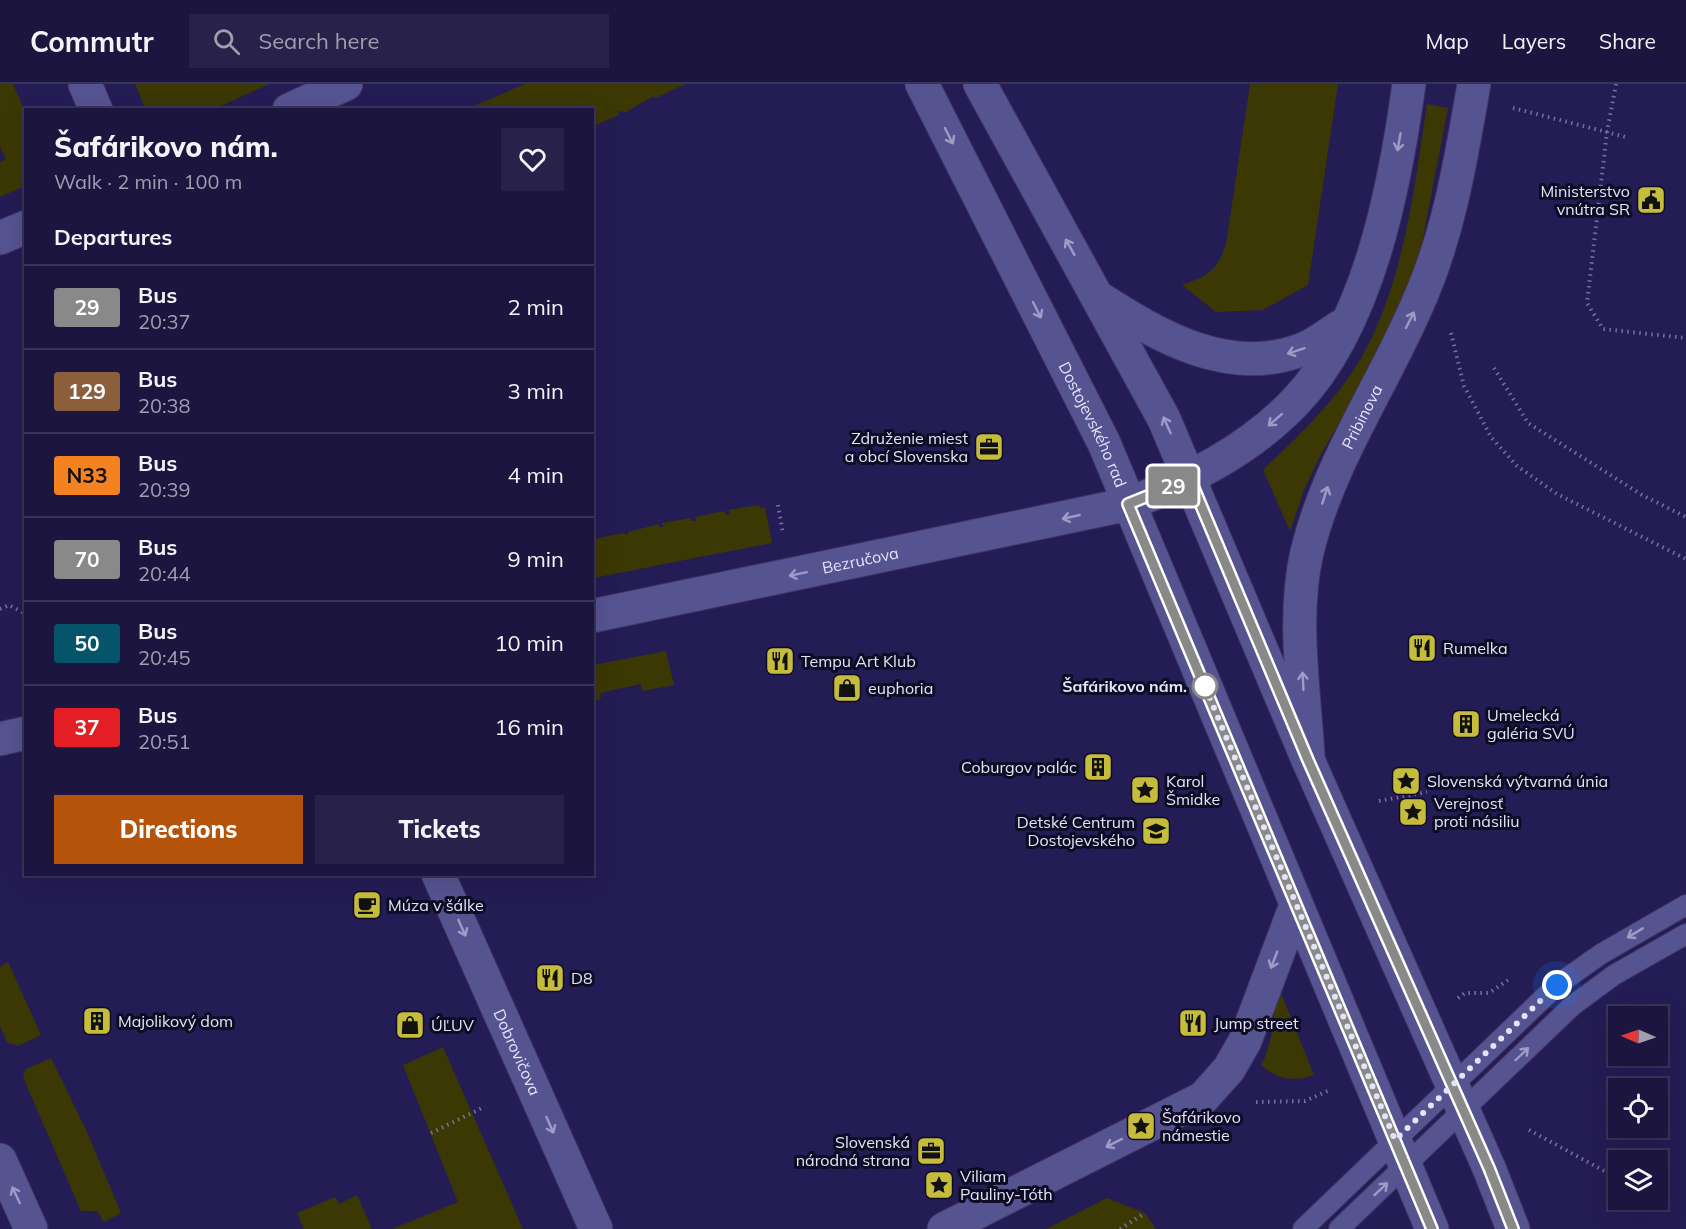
<!DOCTYPE html>
<meta charset="utf-8">
<style>
body{margin:0;font-family:Mulish,sans-serif;background:#28224a;color:#f1f3f6;height:100vh;display:flex;flex-direction:column;font-size:22px;white-space:nowrap}
*{box-sizing:border-box;margin:0}
p{font-size:20px;color:#a09fb0}
.icon{flex:none;width:33px;height:33px;fill:none;stroke:currentColor;stroke-width:2;stroke-linecap:round;stroke-linejoin:round}
.map{position:relative;flex:1;overflow:hidden}
.side{position:absolute;left:24px;top:24px;width:570px;height:768px;display:flex;flex-direction:column;background:#1b153f;border-radius:0px;box-shadow:0 6px 24px #0002,0 0 0 2px #393459}
.side>*{flex:none}
.badge{padding:0 12px;border-radius:4px;font-size:21px;line-height:39px}
.needle{width:39px;rotate:272deg}
.buttons{position:absolute;left:1608px;top:922px;display:grid;gap:12px}
.buttons a{display:grid;place-items:center;width:60px;height:60px;border-radius:0px;background:#1b153f;box-shadow:0 6px 24px #0002,0 0 0 2px #393459;font-size:30px}
.you{position:absolute;width:30px;height:30px;margin:-15px;border:4px solid #fff;border-radius:50%;background:#1a73e8;box-shadow:0 0 0 9px #1a73e833}
.map>.badge{position:absolute;translate:-50% -50%;box-shadow:0 0 0 3px #fff}
h2{padding:0 30px;font-size:22px;line-height:54px}
.round{display:grid;place-items:center;flex:none;width:63px;height:63px;border-radius:0px;background:#28224a}
.overview{display:flex;align-items:center;justify-content:space-between;height:102px;padding:0 30px}
h1{font-size:28px;font-weight:800;line-height:45px}
.action{display:flex;gap:12px;margin-top:auto;padding:12px 30px}
.action a{flex:1;height:69px;border-radius:0px;background:#b45309;color:#fff;font-size:24px;font-weight:800;line-height:69px;text-align:center}
.action a+a{background:#28224a;color:#f1f3f6}
ul{padding:0;list-style:none}
li{display:flex;align-items:center;gap:18px;height:84px;padding:0 30px;border-top:2px solid #393459}
li div{flex:1}
li b{display:block;font-size:22px}
li em{font-style:normal}
li .badge{min-width:66px;font-weight:700;text-align:center}
header{display:flex;align-items:center;gap:36px;box-sizing:border-box;height:84px;padding:0 30px;background:#1b153f;border-bottom:2px solid #393459}
header strong{font-size:28px}
nav{display:flex;gap:33px;margin-inline-start:auto;font-size:21px}
.search{width:420px;height:54px;background:#28224a;display:flex;align-items:center;gap:15px;box-sizing:border-box;padding:0 21px;border-radius:0px;color:#a09fb0;font-size:22px}
.map>svg:first-child{display:block}
.green{fill:#3c3804}
.lines{fill:none;stroke-linecap:round;stroke-linejoin:round}
.lane-casing{stroke:#3e3363;stroke-width:22}
.street-casing{stroke:#3e3363;stroke-width:35}
.secondary-casing{stroke:#3e3363;stroke-width:35}
.path{stroke:#76729b;stroke-width:4;stroke-dasharray:1.5 4.5;stroke-linecap:butt}
.lane{stroke:#565391;stroke-width:20}
.street{stroke:#565391;stroke-width:33}
.secondary{stroke:#565391;stroke-width:33}
.oneway{stroke:#9c9cc6}
.line-casing{stroke:#fff;stroke-width:14}
.line{stroke:#898989;stroke-width:9}
.walk{stroke:#e3e4fa;stroke-width:6;stroke-dasharray:0 10.8}
.stop-dot{fill:#fff;stroke:#898989;stroke-width:3}
.labels{text-anchor:middle;dominant-baseline:central;stroke-width:6;stroke-linejoin:round;paint-order:stroke}
.poi-label{font-size:16px;fill:#e3e4fa;stroke:#0e0c24;text-anchor:start}
.street-label{font-size:16px;fill:#e3e4fa;stroke:#0e0c24}
.stop-label{font-size:16px;font-weight:bold;fill:#e3e4fa;stroke:#0e0c24;text-anchor:end}
</style>
<header>
<strong>Commutr</strong>
<div class="search"><svg class="icon" aria-label="search" viewBox="0 0 24 24"><circle cx="10" cy="10" r="6"/><path d="M15 15l6 6"/></svg>Search here</div>
<nav><a>Map</a><a>Layers</a><a>Share</a></nav>
</header>
<div class="map">
<svg width="1686" height="1145" viewBox="0 0 1686 1145">
<rect width="100%" height="100%" fill="#241c54"/>
<g class="green">
<path d="M0,0h13l12,28v74l-25,11v-35l6,-3 -6,-12z"/>
<path d="M135,0h134l-55,25 -68,1z"/>
<path d="M525,0h160l-29,14 -2,-2 -30,17 -1,-2 -5,1 1,3 -26,11 -1,-16 -125,-1z"/>
<path d="M1250,0h88l-30,201 -45,25 -47,2 -34,-27c26,-9 35,-14 44,-41z"/>
<path d="M1427,20l21,4 -30,156 -16,50 -83,144 -15,32 -14,41 -27,-61c35,-34 72,-68 97,-110 44,-76 54,-171 67,-256z"/>
<path d="M759,421l2,4 4,-2 7,36 -179,35 1,-39 29,-6 5,2v-3l31,-8v3h4l-1,-4 29,-5v3h5l-1,-4 29,-6 2,4 4,-2 -1,-3z"/>
<path d="M666,567l8,34 -32,6 -1,-7 -37,8 -4,2 1,5 -8,2v-36z"/>
<path d="M8,878l33,73 -23,11 -11,-4 -7,-16v-59z"/>
<path d="M1276,897l38,94c-21,7 -36,5 -53,-10 14,-25 12,-56 15,-84z"/>
<path d="M443,963l80,182h-131l66,-27 -55,-137z"/>
<path d="M51,974l36,74 34,81 -17,9 -7,-11h-16l-58,-134 3,-8z"/>
<path d="M357,1111l15,34h-68l-7,-16 38,-16 4,7z"/>
<path d="M1107,1114l38,15 11,16h-110z"/>
</g>
<g class="lines">
<g class="lane-casing">
<g id="lane">
<path d="M1303,1145l254,-244 44,-31 85,-49"/>
<path d="M1339,1145l233,-223 42,-31 72,-41"/>
</g>
</g>
<g class="street-casing">
<g id="street">
<path d="M85,0l11,26"/>
<path d="M289,26l57,-26"/>
<path d="M0,154l26,-11"/>
<path d="M1099,214c61,39 132,81 207,50 13,-6 26,-17 39,-24"/>
<path id="s1" d="M592,532l537,-112c61,-25 119,-53 166,-102 74,-77 100,-216 114,-318"/>
<path d="M0,655l26,-6"/>
<path id="s2" d="M1308,671c-4,-66 -16,-138 -1,-203 22,-90 75,-165 111,-249 31,-69 43,-144 56,-219"/>
<path id="s3" d="M438,790l158,355"/>
<path d="M0,1076l31,69"/>
<path d="M944,1145l259,-131 26,-29 16,-28 51,-136"/>
</g>
</g>
<g class="secondary-casing">
<g id="secondary">
<path id="s4" d="M922,0l182,359 328,786"/>
<path d="M980,0l184,335 144,341 181,408 24,61"/>
</g>
</g>
<g class="path">
<path d="M1616,0l-9,48 -20,171 16,26 83,9"/>
<path d="M1513,24l113,29"/>
<path d="M1451,249l13,53 27,51 26,29 40,28 129,65"/>
<path d="M1494,284l34,55 114,72 44,22"/>
<path d="M778,421l5,29"/>
<path d="M0,525l9,-4 17,9"/>
<path d="M1379,717l48,-9"/>
<path d="M1458,914l7,-5h24l19,-13"/>
<path d="M1256,1018l49,-1 25,-11"/>
<path d="M1529,1046l79,43 7,6"/>
<path d="M431,1049l53,-26"/>
<path d="M1120,1145l25,-16"/>
</g>
<use href="#lane" class="lane"/>
<use href="#street" class="street"/>
<use href="#secondary" class="secondary"/>
</g>
<defs><path id="oneway-shaft" d="M-6 0H5M1.5-3L5.5 0L1.5 3" fill="none" stroke-width="1.6" stroke-linecap="round" stroke-linejoin="round" transform="scale(1.5)"/></defs>
<g class="oneway">
<use href="#oneway-shaft" transform="translate(949 52) rotate(63)"/>
<use href="#oneway-shaft" transform="translate(1399 58) rotate(100)"/>
<use href="#oneway-shaft" transform="translate(1070 163) rotate(-119)"/>
<use href="#oneway-shaft" transform="translate(1037 226) rotate(63)"/>
<use href="#oneway-shaft" transform="translate(1410 236) rotate(-63)"/>
<use href="#oneway-shaft" transform="translate(1296 267) rotate(162)"/>
<use href="#oneway-shaft" transform="translate(1275 336) rotate(139)"/>
<use href="#oneway-shaft" transform="translate(1167 341) rotate(-114)"/>
<use href="#oneway-shaft" transform="translate(1325 411) rotate(-72)"/>
<use href="#oneway-shaft" transform="translate(1071 433) rotate(167)"/>
<use href="#oneway-shaft" transform="translate(798 490) rotate(168)"/>
<use href="#oneway-shaft" transform="translate(1303 597) rotate(-93)"/>
<use href="#oneway-shaft" transform="translate(462 844) rotate(66)"/>
<use href="#oneway-shaft" transform="translate(1635 849) rotate(149)"/>
<use href="#oneway-shaft" transform="translate(1274 876) rotate(111)"/>
<use href="#oneway-shaft" transform="translate(1522 970) rotate(-44)"/>
<use href="#oneway-shaft" transform="translate(550 1041) rotate(66)"/>
<use href="#oneway-shaft" transform="translate(1114 1059) rotate(153)"/>
<use href="#oneway-shaft" transform="translate(1381 1105) rotate(-43)"/>
<use href="#oneway-shaft" transform="translate(16 1111) rotate(-115)"/>
</g>
<g class="lines">
<g class="line-casing">
<path id="line" d="M1432,1145l-304,-725 62,-25 118,281 181,408 24,61"/>
</g>
<use href="#line" class="line"/>
<path class="walk" d="M1205,602l-4,-9 194,463 162,-155"/>
</g>
<defs>
<g id="civic-square" transform="scale(1.5)"><rect x="-9" y="-9" width="18" height="18" rx="4" fill="#c6bc3c" stroke="#0e0c24"/><path d="M-.6-6.5H3V-4.5H.6V-3L4-1V1h2V6H-6V1h2V-1L-.6-3ZM-1.2 2.5V6h2.4V2.5Z" fill="#111"/></g>
<g id="office-square" transform="scale(1.5)"><rect x="-9" y="-9" width="18" height="18" rx="4" fill="#c6bc3c" stroke="#0e0c24"/><path d="M-6-3h4V-5.5h4V-3h4V5H-6ZM-1-4.5V-3h2v-1.5ZM-6 0V1H6V0Z" fill="#111"/></g>
<g id="restaurant-square" transform="scale(1.5)"><rect x="-9" y="-9" width="18" height="18" rx="4" fill="#c6bc3c" stroke="#0e0c24"/><path d="M-5-6h1v4h1v-4h1v4h1v-4h1v5L-1.5 .5V6h-2V.5L-5-1ZM5-6V6H3V1.5H1.5Q1.5-4 5-6Z" fill="#111"/></g>
<g id="shop-square" transform="scale(1.5)"><rect x="-9" y="-9" width="18" height="18" rx="4" fill="#c6bc3c" stroke="#0e0c24"/><path d="M-5-2.5h2.3a2.7 3.5 0 0 1 5.4 0H5L5.5 6h-11ZM-1.5-2.5h3a1.5 2.3 0 0 0-3 0Z" fill="#111"/></g>
<g id="building-square" transform="scale(1.5)"><rect x="-9" y="-9" width="18" height="18" rx="4" fill="#c6bc3c" stroke="#0e0c24"/><path d="M-4-6H4V6H1V3H-1V6H-4ZM-2.5-4.3h1.7v1.8h-1.7ZM.8-4.3h1.7v1.8H.8ZM-2.5-1h1.7V.8h-1.7ZM.8-1h1.7V.8H.8Z" fill="#111"/></g>
<g id="sight-square" transform="scale(1.5)"><rect x="-9" y="-9" width="18" height="18" rx="4" fill="#c6bc3c" stroke="#0e0c24"/><path d="M0-6L1.8-2.2L6-1.7L2.9 1.2L3.7 5.4L0 3.3L-3.7 5.4L-2.9 1.2L-6-1.7L-1.8-2.2Z" fill="#111"/></g>
<g id="school-square" transform="scale(1.5)"><rect x="-9" y="-9" width="18" height="18" rx="4" fill="#c6bc3c" stroke="#0e0c24"/><path d="M0-5L7-2L0 1L-7-2ZM-4 1L0 2.5L4 1V4Q0 6-4 4Z" fill="#111"/></g>
<g id="cafe-square" transform="scale(1.5)"><rect x="-9" y="-9" width="18" height="18" rx="4" fill="#c6bc3c" stroke="#0e0c24"/><path d="M-5.5-4.5H6V0H3Q3 3.5 0 3.5H-2.5Q-5.5 3.5-5.5 0ZM3-3.2v2h1.7v-2ZM-6 4.5H4V6H-6Z" fill="#111"/></g>
</defs>
<g fill-rule="evenodd">
<use href="#civic-square" x="1651" y="116"/>
<use href="#office-square" x="989" y="363"/>
<use href="#restaurant-square" x="1422" y="564"/>
<use href="#restaurant-square" x="780" y="577"/>
<use href="#shop-square" x="847" y="604"/>
<use href="#building-square" x="1466" y="640"/>
<use href="#building-square" x="1098" y="683"/>
<use href="#sight-square" x="1406" y="697"/>
<use href="#sight-square" x="1145" y="706"/>
<use href="#sight-square" x="1413" y="728"/>
<use href="#school-square" x="1156" y="747"/>
<use href="#cafe-square" x="367" y="821"/>
<use href="#restaurant-square" x="550" y="894"/>
<use href="#building-square" x="97" y="937"/>
<use href="#restaurant-square" x="1193" y="939"/>
<use href="#shop-square" x="410" y="941"/>
<use href="#sight-square" x="1141" y="1042"/>
<use href="#office-square" x="931" y="1067"/>
<use href="#sight-square" x="939" y="1101"/>
</g>
<circle class="stop-dot" cx="1205" cy="602" r="12"/>
<g class="labels">
<g class="poi-label">
<text x="1630" y="107" text-anchor="end">Ministerstvo<tspan x="1630" dy="18">vnútra SR</tspan></text>
<text x="968" y="354" text-anchor="end">Združenie miest<tspan x="968" dy="18">a obcí Slovenska</tspan></text>
<text x="1443" y="564">Rumelka</text>
<text x="801" y="577">Tempu Art Klub</text>
<text x="868" y="604">euphoria</text>
<text x="1487" y="631">Umelecká<tspan x="1487" dy="18">galéria SVÚ</tspan></text>
<text x="1077" y="683" text-anchor="end">Coburgov palác</text>
<text x="1166" y="697">Karol<tspan x="1166" dy="18">Šmidke</tspan></text>
<text x="1427" y="697">Slovenská výtvarná únia</text>
<text x="1434" y="719">Verejnosť<tspan x="1434" dy="18">proti násiliu</tspan></text>
<text x="1135" y="738" text-anchor="end">Detské Centrum<tspan x="1135" dy="18">Dostojevského</tspan></text>
<text x="388" y="821">Múza v šálke</text>
<text x="571" y="894">D8</text>
<text x="118" y="937">Majolikový dom</text>
<text x="1214" y="939">Jump street</text>
<text x="431" y="941">ÚĽUV</text>
<text x="1162" y="1033">Šafárikovo<tspan x="1162" dy="18">námestie</tspan></text>
<text x="910" y="1058" text-anchor="end">Slovenská<tspan x="910" dy="18">národná strana</tspan></text>
<text x="960" y="1092">Viliam<tspan x="960" dy="18">Pauliny-Tóth</tspan></text>
</g>
<g class="street-label">
<text stroke="none"><textPath href="#s2" startOffset="350">Pribinova</textPath></text>
<text stroke="none"><textPath href="#s4" startOffset="381">Dostojevského rad</textPath></text>
<text stroke="none"><textPath href="#s1" startOffset="274">Bezručova</textPath></text>
<text stroke="none"><textPath href="#s3" startOffset="195">Dobrovičova</textPath></text>
</g>
<g class="stop-label">
<text x="1187" y="602">Šafárikovo nám.</text>
</g>
</g>
</svg>
<div class="buttons">
<a><svg class="needle" viewBox="-14 -14 28 28"><path d="M0-13l5 13h-10z" fill="#e53935"/><path d="M0 13l5-13h-10z" fill="#a09fb0"/></svg></a>
<a><svg class="icon" aria-label="locate" viewBox="0 0 24 24"><circle cx="12" cy="12" r="6"/><path d="M12 2v4M12 18v4M2 12h4M18 12h4"/></svg></a>
<a><svg class="icon" aria-label="layers" viewBox="0 0 24 24"><path d="M12 4l9 5-9 5-9-5zM3 14l9 5 9-5"/></svg></a>
</div>
<div class="you" style="left:1557px;top:901px"></div>
<b class="badge" style="left:1173px;top:402px;background:#898989;color:#fff">29</b>
<section class="side">
<div class="overview"><div><h1>Šafárikovo nám.</h1><p>Walk · 2 min · 100 m</p></div><a class="round"><svg class="icon" aria-label="heart" viewBox="0 0 24 24"><path d="M12 20l-8-8c-3-5 5-10 8-4 3-6 11-1 8 4z"/></svg></a></div>
<h2>Departures</h2>
<ul>
<li><span class="badge" style="background:#898989;color:#fff">29</span><div><b>Bus</b><p>20:37</p></div><em>2 min</em></li>
<li><span class="badge" style="background:#8b5e3c;color:#fff">129</span><div><b>Bus</b><p>20:38</p></div><em>3 min</em></li>
<li><span class="badge" style="background:#f58220;color:#111">N33</span><div><b>Bus</b><p>20:39</p></div><em>4 min</em></li>
<li><span class="badge" style="background:#898989;color:#fff">70</span><div><b>Bus</b><p>20:44</p></div><em>9 min</em></li>
<li><span class="badge" style="background:#065469;color:#fff">50</span><div><b>Bus</b><p>20:45</p></div><em>10 min</em></li>
<li><span class="badge" style="background:#e31e24;color:#fff">37</span><div><b>Bus</b><p>20:51</p></div><em>16 min</em></li>
</ul>
<div class="action"><a>Directions</a><a>Tickets</a></div>
</section>
</div>
